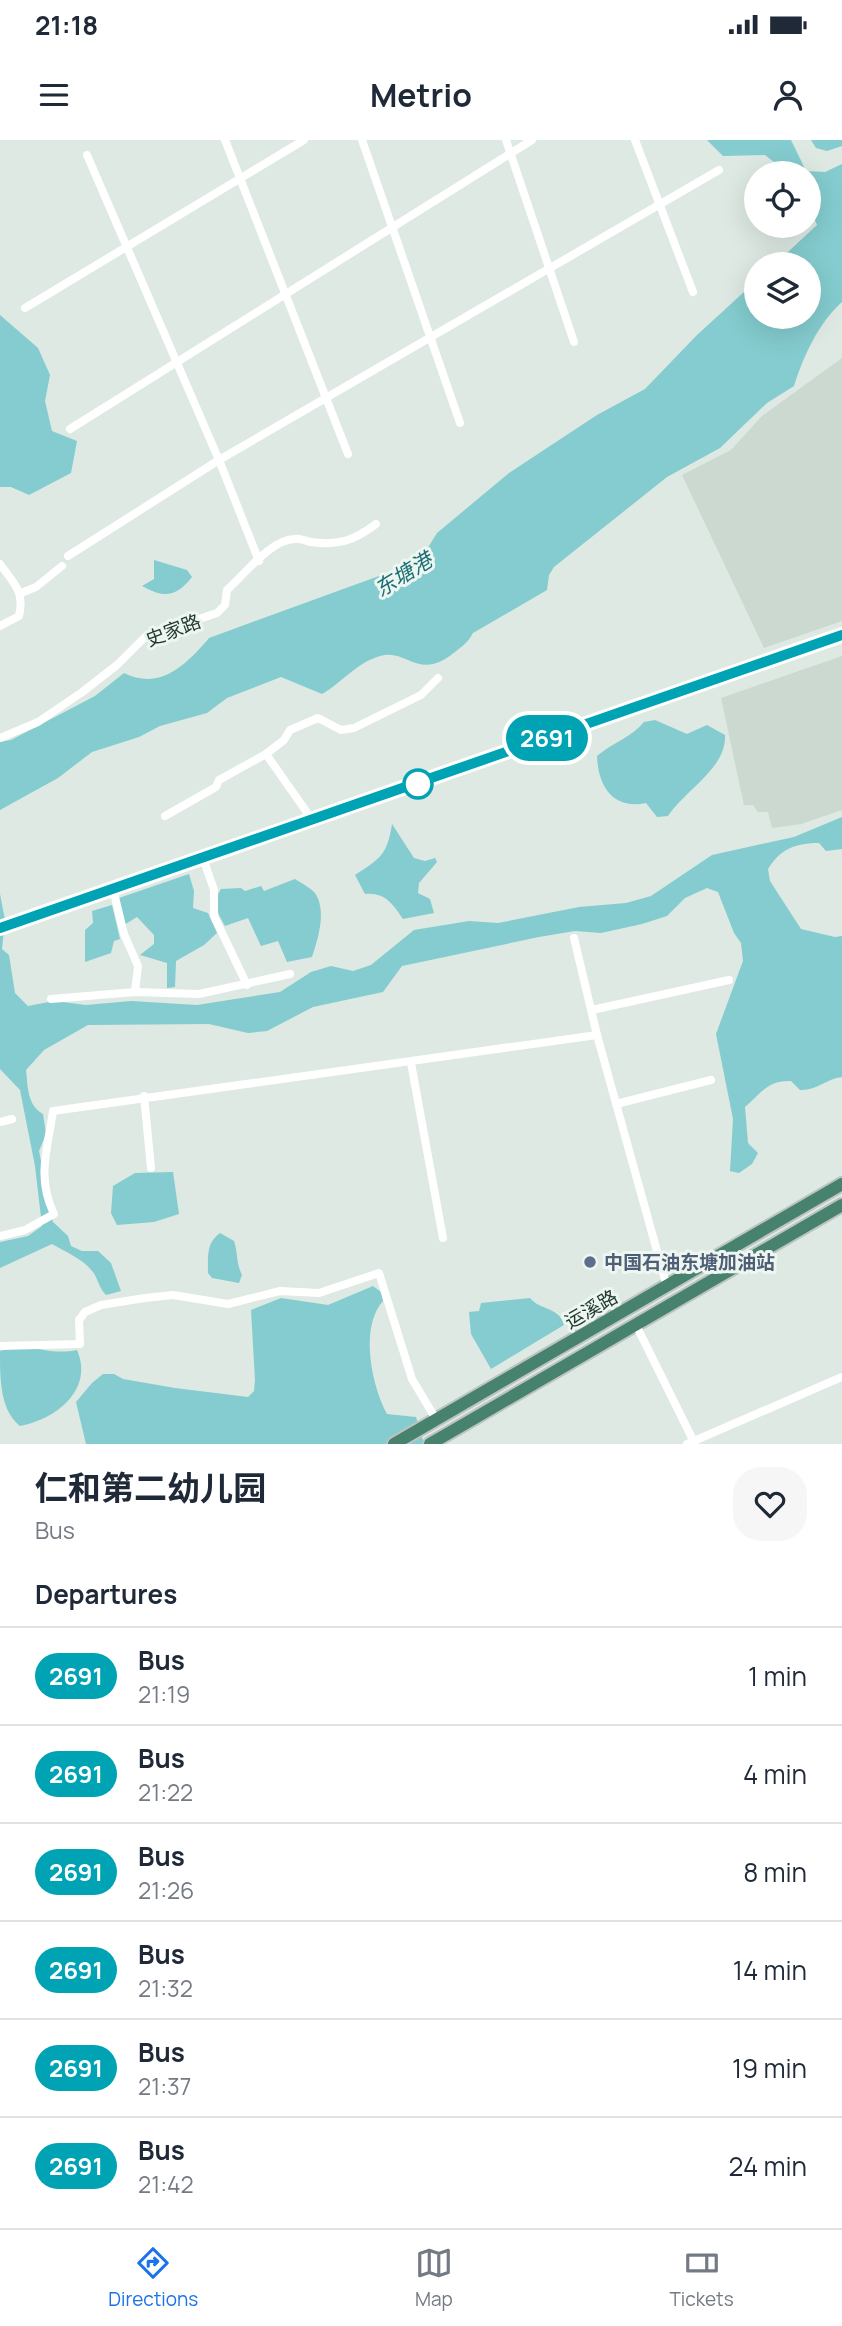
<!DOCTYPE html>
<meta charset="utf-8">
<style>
body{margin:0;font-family:Manrope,"Noto Sans SC",sans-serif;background:#f6f6f7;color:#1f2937;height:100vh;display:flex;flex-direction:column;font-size:26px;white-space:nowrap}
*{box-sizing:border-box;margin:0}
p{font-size:23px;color:#747a83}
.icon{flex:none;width:38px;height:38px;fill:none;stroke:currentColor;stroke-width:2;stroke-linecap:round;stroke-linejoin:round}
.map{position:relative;height:1304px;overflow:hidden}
.panel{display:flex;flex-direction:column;background:#fff;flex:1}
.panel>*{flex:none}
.badge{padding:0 14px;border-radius:23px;font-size:24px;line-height:46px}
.tools{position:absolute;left:744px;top:21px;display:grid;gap:14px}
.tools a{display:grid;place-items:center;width:77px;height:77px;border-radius:50%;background:#fff;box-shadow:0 7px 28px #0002;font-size:35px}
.map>.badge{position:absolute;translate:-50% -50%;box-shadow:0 0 0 4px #fff}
h2{padding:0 35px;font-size:26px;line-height:63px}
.round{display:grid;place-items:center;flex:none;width:74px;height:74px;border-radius:28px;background:#f6f6f7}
.head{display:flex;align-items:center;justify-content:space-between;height:119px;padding:0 35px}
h1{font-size:33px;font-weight:700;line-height:52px}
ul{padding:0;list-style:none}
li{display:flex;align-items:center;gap:21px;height:98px;padding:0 35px;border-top:2px solid #e0e1e3}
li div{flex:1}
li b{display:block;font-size:26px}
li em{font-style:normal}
li .badge{min-width:77px;font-weight:700;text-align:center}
.status{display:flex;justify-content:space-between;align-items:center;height:49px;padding:0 35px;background:#fff;direction:ltr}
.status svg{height:19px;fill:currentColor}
header{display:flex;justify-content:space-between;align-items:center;height:91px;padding:0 35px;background:#fff;font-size:32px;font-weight:700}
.tab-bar{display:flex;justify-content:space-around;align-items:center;height:98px;border-top:2px solid #e0e1e3;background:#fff;font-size:19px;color:#747a83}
.tab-bar a{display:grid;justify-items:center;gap:4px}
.tab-bar .active{color:#1a73e8}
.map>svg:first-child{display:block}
.built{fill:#cbd9d1}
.water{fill:#84cccf}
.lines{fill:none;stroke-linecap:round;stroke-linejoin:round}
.trunk-casing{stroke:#bcc3c0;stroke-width:16}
.minor{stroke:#fff;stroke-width:8}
.tertiary{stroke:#fff;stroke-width:10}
.trunk{stroke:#46826d;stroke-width:12}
.line-casing{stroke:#fff;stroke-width:16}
.line{stroke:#00a3b4;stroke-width:10}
.stop-dot{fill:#fff;stroke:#00a3b4;stroke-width:3.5}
.service-dot{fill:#5c6f8a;stroke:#edf6f1;stroke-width:2.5}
.labels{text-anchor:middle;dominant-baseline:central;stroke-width:6;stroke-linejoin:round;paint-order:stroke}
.street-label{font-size:19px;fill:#1f382e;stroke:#edf6f1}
.service-label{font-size:19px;font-weight:bold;fill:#4e5e75;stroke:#edf6f1;text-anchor:start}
.water-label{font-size:21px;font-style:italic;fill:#1a6e73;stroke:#edf6f1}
</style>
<div class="status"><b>21:18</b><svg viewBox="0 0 49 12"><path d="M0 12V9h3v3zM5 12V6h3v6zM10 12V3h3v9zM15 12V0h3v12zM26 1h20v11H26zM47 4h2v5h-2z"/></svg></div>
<header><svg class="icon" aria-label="menu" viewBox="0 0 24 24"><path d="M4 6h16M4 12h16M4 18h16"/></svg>Metrio<svg class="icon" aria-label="person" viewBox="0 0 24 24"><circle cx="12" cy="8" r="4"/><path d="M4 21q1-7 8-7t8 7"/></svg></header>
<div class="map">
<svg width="842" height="1304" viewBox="0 0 842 1304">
<rect width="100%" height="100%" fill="#dde9e2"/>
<g class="built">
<path d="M842,218v263l-78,27 -82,-173 49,-25 31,-34z"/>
<path d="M842,516v154l-41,14 -29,4 -4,-16h-10l-5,-7h-9l-23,-107z"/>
</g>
<g class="water">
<path d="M707,0h84l15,31 19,1 17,-8v138c-23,20 -39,55 -48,84l-27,17 -47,45 -53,29 -113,90 -5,8 -2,15 -74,43c-5,10 -13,15 -22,22 -33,25 -45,-7 -71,1 -24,7 -37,26 -58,38l-41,-17 -54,21 -20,15 -47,13 -21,11 -47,15 -34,26 -58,32v-68l11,-2 84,-44 29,-23c36,18 62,-8 85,-35l192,-70 23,-14 13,-21 72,-60 88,-58 48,-26 52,-54 59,-54v36h52v-53h-33l42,-39 -8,-19 -1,-33h-20l-23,-18 -42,1z"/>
<path d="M811,0h31v6l-15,5 -11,-3z"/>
<path d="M0,175l38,33 12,27 -5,26 7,30 25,10 -6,32 -42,22 -18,-8h-11z"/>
<path d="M154,420l33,10 5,7c-17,21 -28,21 -50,9l12,-7z"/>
<path d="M655,580l32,14 20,-9 18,10c2,33 -41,56 -57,81l-11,1 -11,-14c-34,7 -48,-18 -49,-47 15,-13 35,-19 47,-34z"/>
<path d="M842,677v32l-16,2 -7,-8c-23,0 -39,6 -51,26l2,12 31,48 34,8 7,-1v141c-16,2 -26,14 -42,13l-9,-9c-23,-1 -30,12 -46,26l3,36 10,10 -6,11 -13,9 -9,-2 3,-52 -17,-85 27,-73 -2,-18 -7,-10 -16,-41 -11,-4 -22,10 -18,18 -25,8 -41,9 -26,-2 -36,6 -137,29 -19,26 -70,15 -46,24 -19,2 -39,-9 -121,1 -44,25 -18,20c2,17 1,35 17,44l3,20 -7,17 14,71 15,14 3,10 11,5h16l13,12 10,28 -15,4c-6,-6 -7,-12 -11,-20 -9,-15 -28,-22 -43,-31l-52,24v-26l28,-6 14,-10 -7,-60 -15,-76 -20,-21v-175l5,26 -3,29 7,6 6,38 13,13 26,-5 32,4 45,-4 66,4 83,-13 31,-20 20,-6 22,5 18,-6 43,-35 55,-9 29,2 81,-16 47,-4 25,-7 61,-41 82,-18z"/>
<path d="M392,684l22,34 11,3 10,-3 2,4 -18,21 -1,10 12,6 4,14 -31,6c-10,-15 -18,-27 -38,-25l-10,-19c26,-17 32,-20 37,-51z"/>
<path d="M189,734l5,17 -1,17 15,5 9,20 -13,12 -28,16 -1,26 -8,1v-25l-27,-8 14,-11v-9l-17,-18 -13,8 -5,-27z"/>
<path d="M295,739c6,4 16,9 20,14 12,18 3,46 -3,64l-25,5 -9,-21 -17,5 -13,-28 -23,8c-8,-14 -13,-23 -4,-37l20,-1 4,3 16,-5 3,5z"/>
<path d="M112,765l8,34 -6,2 -3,12 -26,9v-32l8,-7 -1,-12z"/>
<path d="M173,1032l6,42 -25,8 -37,3 -6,-12 2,-27 22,-13z"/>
<path d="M220,1093l14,8c4,12 2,22 8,34l-3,8 -27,-5 -4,-5c0,-16 -2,-30 12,-40z"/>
<path d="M373,1146l8,6 2,9c-24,27 -11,85 4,113l29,3 8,27h-338l-10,-42 16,-19 11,-9h11l9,5 52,9 73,9 6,-6 1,-11 -4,-70 30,-12 47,7z"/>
<path d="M530,1158c9,12 30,9 34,27l-73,44 -20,-35 -2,-22 10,-1 2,-8z"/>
<path d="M14,1207c23,-1 38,8 63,3 17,39 -20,69 -57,76 -20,-16 -20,-47 -20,-75z"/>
</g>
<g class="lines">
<g class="trunk-casing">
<g id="trunk">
<path d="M394,1304l448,-260"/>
<path d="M430,1304l412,-239"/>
</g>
</g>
<g class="minor">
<path d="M225,0l123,314"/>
<path d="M362,0l98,283"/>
<path d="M506,0l68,202"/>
<path d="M635,0l58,152"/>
<path d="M87,15l132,305 40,101"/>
<path d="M25,168l279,-168"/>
<path d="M70,289l462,-289"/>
<path d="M68,416l151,-96 500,-290"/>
<path d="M0,424c14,20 25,27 19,52l-19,10"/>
<path d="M21,453l15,-6 26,-21"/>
<path d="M0,598l38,-16 43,-29 36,-28 28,-28 72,-24 8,-8 2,-15c18,-16 44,-51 68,-51 5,-1 11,2 16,3 28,4 44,-2 65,-18"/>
<path d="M266,614l47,67"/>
<path d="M165,676l51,-29 3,-7 47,-26 18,-14 6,-10 28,-12 23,12 13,-2 67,-33 17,-17"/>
<path d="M203,718l11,32v26l33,69"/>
<path d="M113,749l11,45 14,32 -3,26"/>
<path d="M574,798l23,97 70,252"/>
<path d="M51,859l84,-7 64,2 91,-20"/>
<path d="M592,870l137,-30"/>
<path d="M411,923l32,175"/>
<path d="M144,956l7,72"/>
<path d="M616,964l95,-24"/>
<path d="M0,982l12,-3"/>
<path d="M0,1096l25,-6 29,-16c-18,-37 -6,-66 -1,-103l544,-76"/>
<path d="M636,1185l59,119"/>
<path d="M0,1206l80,-2 -1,-24 6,-8 16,-7 44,-7 28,-3 55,9 52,-13 39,2 60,-20 33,106 25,42"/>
<path d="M687,1304l155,-67"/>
</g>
<path class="tertiary" d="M0,788l842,-293"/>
<use href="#trunk" class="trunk"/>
</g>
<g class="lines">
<g class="line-casing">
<path id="line" d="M0,788l842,-293"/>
</g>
<use href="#line" class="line"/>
</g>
<circle class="stop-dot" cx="418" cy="644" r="14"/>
<circle class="service-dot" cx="590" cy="1122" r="7"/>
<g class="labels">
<g class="street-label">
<text transform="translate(173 490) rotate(-21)">史家路</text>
<text transform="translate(591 1169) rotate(-30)">运溪路</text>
</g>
<g class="service-label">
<text x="604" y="1122">中国石油东塘加油站</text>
</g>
<g class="water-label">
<text transform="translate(403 434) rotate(-32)">东塘港</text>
</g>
</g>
</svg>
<div class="tools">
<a><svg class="icon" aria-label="locate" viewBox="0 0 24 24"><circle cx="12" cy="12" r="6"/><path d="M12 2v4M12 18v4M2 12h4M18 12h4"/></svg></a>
<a><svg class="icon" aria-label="layers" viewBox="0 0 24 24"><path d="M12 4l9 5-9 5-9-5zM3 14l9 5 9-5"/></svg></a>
</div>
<b class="badge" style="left:547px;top:598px;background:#00a3b4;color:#fff">2691</b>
</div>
<section class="panel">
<div class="head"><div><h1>仁和第二幼儿园</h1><p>Bus</p></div><a class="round"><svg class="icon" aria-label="heart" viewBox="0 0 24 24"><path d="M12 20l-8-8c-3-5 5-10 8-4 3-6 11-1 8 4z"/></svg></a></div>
<h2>Departures</h2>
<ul>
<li><span class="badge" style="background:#00a3b4;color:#fff">2691</span><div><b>Bus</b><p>21:19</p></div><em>1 min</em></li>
<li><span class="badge" style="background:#00a3b4;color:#fff">2691</span><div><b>Bus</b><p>21:22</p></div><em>4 min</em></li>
<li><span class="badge" style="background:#00a3b4;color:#fff">2691</span><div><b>Bus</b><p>21:26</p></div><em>8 min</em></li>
<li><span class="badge" style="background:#00a3b4;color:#fff">2691</span><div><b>Bus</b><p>21:32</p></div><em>14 min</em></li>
<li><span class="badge" style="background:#00a3b4;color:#fff">2691</span><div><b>Bus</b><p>21:37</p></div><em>19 min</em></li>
<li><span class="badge" style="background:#00a3b4;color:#fff">2691</span><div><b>Bus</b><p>21:42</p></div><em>24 min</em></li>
</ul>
</section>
<nav class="tab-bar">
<a class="active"><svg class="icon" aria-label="directions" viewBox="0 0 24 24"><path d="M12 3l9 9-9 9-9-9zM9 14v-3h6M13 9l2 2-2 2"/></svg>Directions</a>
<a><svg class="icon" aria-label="map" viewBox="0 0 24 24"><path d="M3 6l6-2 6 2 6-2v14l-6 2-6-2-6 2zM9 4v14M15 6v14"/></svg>Map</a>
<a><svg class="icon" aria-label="tickets" viewBox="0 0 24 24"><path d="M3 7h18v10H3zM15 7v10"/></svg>Tickets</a>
</nav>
